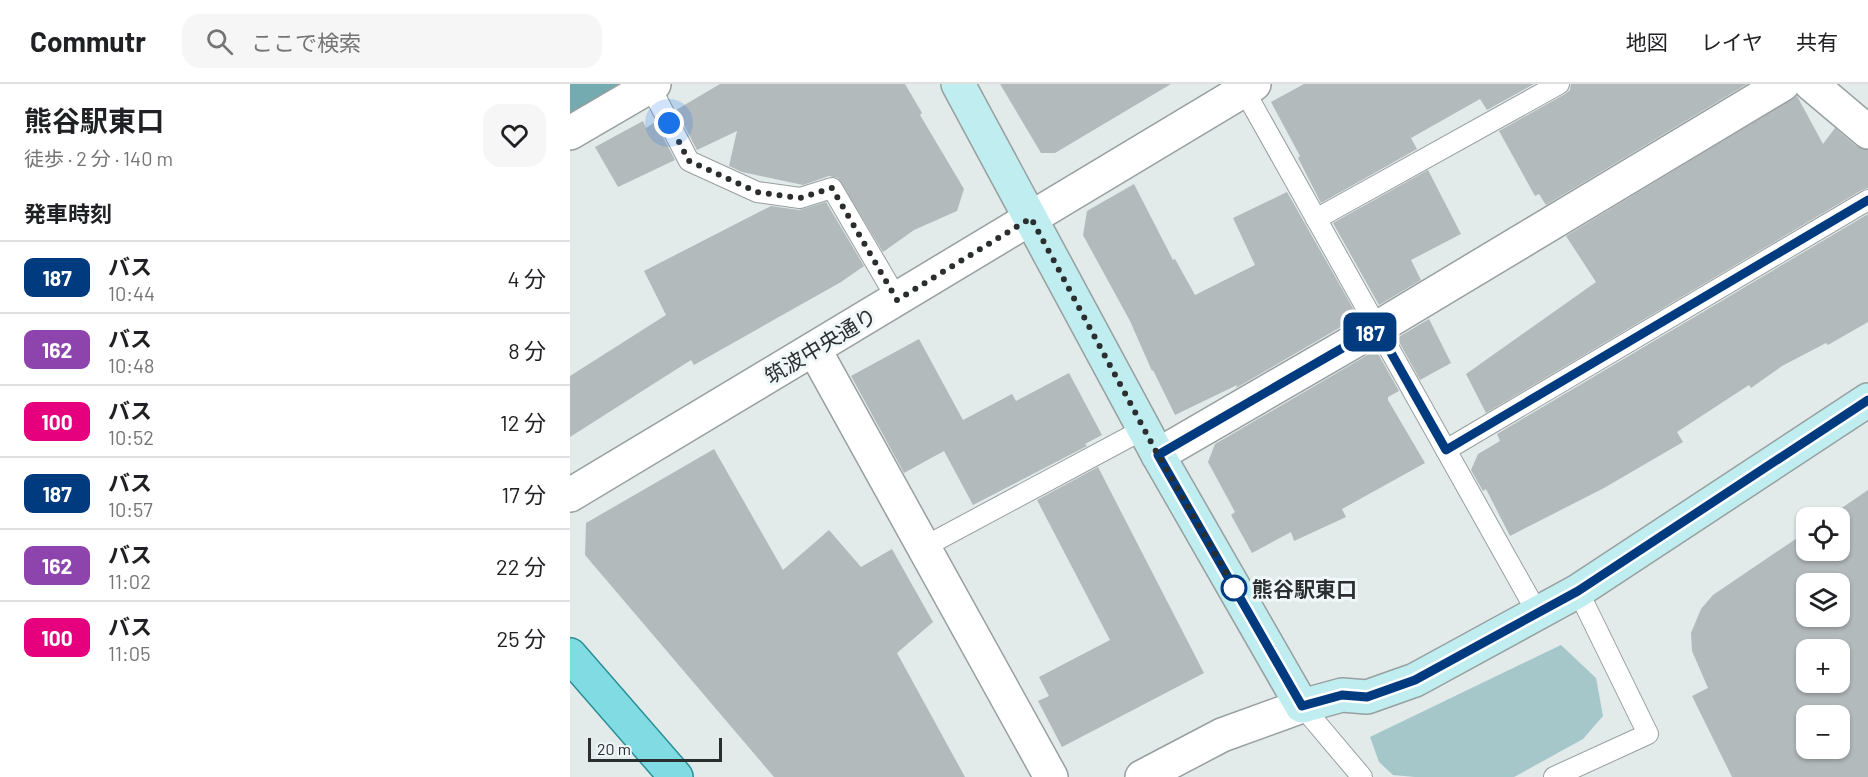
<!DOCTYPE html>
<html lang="ja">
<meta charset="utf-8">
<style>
body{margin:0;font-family:Barlow,"Noto Sans JP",sans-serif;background:#f6f6f6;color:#202124;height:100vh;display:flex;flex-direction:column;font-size:22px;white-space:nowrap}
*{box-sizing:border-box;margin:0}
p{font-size:20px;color:#757577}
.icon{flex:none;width:33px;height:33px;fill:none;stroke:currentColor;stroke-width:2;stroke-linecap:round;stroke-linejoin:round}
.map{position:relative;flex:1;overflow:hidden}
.details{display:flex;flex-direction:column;background:#fff;width:570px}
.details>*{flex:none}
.badge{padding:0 12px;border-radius:9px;font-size:21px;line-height:39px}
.tools{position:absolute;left:1226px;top:423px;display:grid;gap:12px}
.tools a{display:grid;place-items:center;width:54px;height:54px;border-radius:12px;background:#fff;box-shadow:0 2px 4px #0004;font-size:30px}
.scale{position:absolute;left:18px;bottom:15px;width:134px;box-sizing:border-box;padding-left:6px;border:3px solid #2b2e2e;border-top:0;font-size:16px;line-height:21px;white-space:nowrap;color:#2b2e2e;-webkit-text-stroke:4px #eff7f8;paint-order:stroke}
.you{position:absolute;width:30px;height:30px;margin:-15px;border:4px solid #fff;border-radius:50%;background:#1a73e8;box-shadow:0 0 0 9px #1a73e833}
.map>.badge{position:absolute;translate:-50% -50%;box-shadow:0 0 0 3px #fff}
h2{padding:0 24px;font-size:22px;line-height:54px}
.round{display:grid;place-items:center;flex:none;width:63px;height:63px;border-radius:18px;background:#f6f6f6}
.overview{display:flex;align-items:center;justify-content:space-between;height:102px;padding:0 24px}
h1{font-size:28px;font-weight:700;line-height:45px}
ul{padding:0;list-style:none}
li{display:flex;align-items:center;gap:18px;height:72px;padding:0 24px;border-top:2px solid #e0e0e0}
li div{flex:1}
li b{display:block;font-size:22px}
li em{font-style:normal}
li .badge{min-width:66px;font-weight:700;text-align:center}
header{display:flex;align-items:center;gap:36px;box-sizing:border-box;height:84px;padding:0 30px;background:#fff;border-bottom:2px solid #e0e0e0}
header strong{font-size:28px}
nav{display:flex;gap:33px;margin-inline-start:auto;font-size:21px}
.search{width:420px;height:54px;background:#f6f6f6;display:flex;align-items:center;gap:15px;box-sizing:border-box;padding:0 21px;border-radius:18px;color:#757577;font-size:22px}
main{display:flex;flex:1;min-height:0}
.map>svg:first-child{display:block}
.green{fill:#a5c7ca}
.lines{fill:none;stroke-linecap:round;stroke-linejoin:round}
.river{stroke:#73abb0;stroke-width:80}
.building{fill:#b3babb;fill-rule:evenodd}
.lane-casing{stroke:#989f9f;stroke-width:22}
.street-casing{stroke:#989f9f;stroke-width:36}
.secondary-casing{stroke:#989f9f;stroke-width:36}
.primary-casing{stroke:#2b8f96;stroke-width:36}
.lane{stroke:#fff;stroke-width:20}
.street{stroke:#fff;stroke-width:33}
.secondary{stroke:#bfedf0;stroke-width:33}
.primary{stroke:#80dbe2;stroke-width:33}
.line-casing{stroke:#fff;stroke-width:14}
.line{stroke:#003b80;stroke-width:9}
.walk{stroke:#2b2e2e;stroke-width:6;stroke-dasharray:0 10.8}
.stop-dot{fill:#fff;stroke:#003b80;stroke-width:3}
.labels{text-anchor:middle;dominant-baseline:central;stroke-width:6;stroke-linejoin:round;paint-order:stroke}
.street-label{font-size:21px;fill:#2b2e2e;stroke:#eff7f8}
.stop-label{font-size:21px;font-weight:bold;fill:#2b2e2e;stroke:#eff7f8;text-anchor:start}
</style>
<header>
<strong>Commutr</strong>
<div class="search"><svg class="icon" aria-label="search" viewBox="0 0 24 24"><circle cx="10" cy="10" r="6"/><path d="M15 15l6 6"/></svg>ここで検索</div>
<nav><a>地図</a><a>レイヤ</a><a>共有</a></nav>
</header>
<main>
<section class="details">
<div class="overview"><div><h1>熊谷駅東口</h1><p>徒歩 · 2 分 · 140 m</p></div><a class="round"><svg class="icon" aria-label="heart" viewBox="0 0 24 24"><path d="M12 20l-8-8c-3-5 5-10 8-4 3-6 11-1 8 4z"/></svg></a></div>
<h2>発車時刻</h2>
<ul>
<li><span class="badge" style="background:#003b80;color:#fff">187</span><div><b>バス</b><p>10:44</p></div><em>4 分</em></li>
<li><span class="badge" style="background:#8e44ad;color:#fff">162</span><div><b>バス</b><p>10:48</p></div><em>8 分</em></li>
<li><span class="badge" style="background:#e6007e;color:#fff">100</span><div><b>バス</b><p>10:52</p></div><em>12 分</em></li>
<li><span class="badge" style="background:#003b80;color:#fff">187</span><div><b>バス</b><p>10:57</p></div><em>17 分</em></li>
<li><span class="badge" style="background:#8e44ad;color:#fff">162</span><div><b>バス</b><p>11:02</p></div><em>22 分</em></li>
<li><span class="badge" style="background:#e6007e;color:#fff">100</span><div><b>バス</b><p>11:05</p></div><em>25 分</em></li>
</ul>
</section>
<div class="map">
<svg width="1298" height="693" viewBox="0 0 1298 693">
<rect width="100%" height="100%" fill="#e2eaea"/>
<path class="green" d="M991,561l35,33 7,38 -20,23 -69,38h-99l-22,-2 -14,-13 -9,-25z"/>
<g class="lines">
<path class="river" d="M0,10l18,-10"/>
</g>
<g class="building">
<path d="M150,0h185l17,29 -2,2 44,74 -7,22 -43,19 -31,22 -45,-74 -9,-2 -26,9 -61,-13 -13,-6 8,-35 -40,19 -21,-40z"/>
<path d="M430,0h171l-116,69h-14z"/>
<path d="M734,0h230l-47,26 -7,-11 -69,39 6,11 -96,54 -23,-45 2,-2 -29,-54z"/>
<path d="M1001,0h176l-201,121 -7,-11 -4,2 -36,-65 66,-37 5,-4z"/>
<path d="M1227,12l26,48 12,-16 21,18 12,4v38l-6,2 -376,223 -20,-39 130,-92 -30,-46z"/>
<path d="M73,37l3,7 9,-6 20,38 -57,27 -23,-40z"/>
<path d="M858,86l33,64 -50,26 10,20 -42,25 -46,-82z"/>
<path d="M564,100l39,76 2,-1 20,36 60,-30 -22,-47 54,-26 71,125 -122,71 1,-3 -62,30 -22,-45 -1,1 -22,-50 -47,-86 4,-24z"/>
<path d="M256,118l38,64 -23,16 -147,83 -3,-5 -121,77v-61l96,-61 -22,-44 127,-65 28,4z"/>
<path d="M1298,130v108l-40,23 -2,-2 -44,23 -31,22 -2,-3 -72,47 6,10 -79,46 -94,48 -24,-47 -3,2 -12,-21 7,-16 22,-13 -3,-7z"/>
<path d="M859,235l22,44 -31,17 -23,-42z"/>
<path d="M349,255l44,81 49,-26 4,7 53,-28 33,62 -17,9 2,2 -114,59 -29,-54 -40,22 -53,-97z"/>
<path d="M806,266l23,41 -11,6v3l37,63 -83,46 4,8 -52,24 -3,-9 -39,21 -21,-38 4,-3 -27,-50 7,-18z"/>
<path d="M144,365l69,121 46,-40 32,37 31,-18 41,73 -36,31 68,124h-191l-189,-222 1,-32z"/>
<path d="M528,383l106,206 -142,74 -24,-46 11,-5 -10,-19 71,-37 -73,-140z"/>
<path d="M1298,406v287h-136l-40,-81 16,-8 -16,-37 -1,-18 10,-24 12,-14 93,-63v18h33v-32h-12zM1236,500h33v32h-33zM1236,566h33v32h-33zM1236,632h33v32h-33z"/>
</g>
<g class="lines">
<g class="lane-casing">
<g id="lane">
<path d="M80,2l39,75 68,31 43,6 32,-10 65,111"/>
<path d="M674,6l294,524"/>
<path d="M746,135l243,-135"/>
<path d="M876,366l422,-250"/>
<path d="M354,463l220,-118"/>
<path d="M732,622l60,71"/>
<path d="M984,693l94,-43 -70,-143"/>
</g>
</g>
<g class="street-casing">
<g id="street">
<path d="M1241,0l57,48"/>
<path d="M0,49l84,-49"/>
<path d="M244,265l237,428"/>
<path d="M588,371l219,-127 406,-244"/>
<path d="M0,411l684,-411"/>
<path d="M572,693l80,-42 80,-29"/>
</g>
</g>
<g class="secondary-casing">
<path id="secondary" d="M388,0l200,371 144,251 40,-11 25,2 48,-17 163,-89 290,-191"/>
</g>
<g class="primary-casing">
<path id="primary" d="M0,571l106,122"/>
</g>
<use href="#lane" class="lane"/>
<use href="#street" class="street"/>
<use href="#secondary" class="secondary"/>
<use href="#primary" class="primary"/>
</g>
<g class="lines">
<g class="line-casing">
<path id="line" d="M1298,116l-422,250 -69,-122 -219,127 144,251 40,-11 25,2 48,-17 163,-89 290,-191"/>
</g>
<use href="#line" class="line"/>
<path class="walk" d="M99,39l20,38 68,31 43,6 32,-10 65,112 134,-82 127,237 78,135 -2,-2"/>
</g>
<circle class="stop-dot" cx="664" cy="504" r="12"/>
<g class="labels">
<g class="street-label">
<text transform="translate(250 261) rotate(-31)">筑波中央通り</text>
</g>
<g class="stop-label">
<text x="682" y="504">熊谷駅東口</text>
</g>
</g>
</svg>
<div class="tools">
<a><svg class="icon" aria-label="locate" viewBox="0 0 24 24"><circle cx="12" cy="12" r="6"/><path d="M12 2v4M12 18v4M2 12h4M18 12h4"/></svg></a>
<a><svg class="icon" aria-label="layers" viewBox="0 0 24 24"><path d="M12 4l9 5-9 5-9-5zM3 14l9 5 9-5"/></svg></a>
<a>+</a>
<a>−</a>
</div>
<div class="scale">20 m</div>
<div class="you" style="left:99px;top:39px"></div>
<b class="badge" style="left:800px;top:248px;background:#003b80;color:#fff">187</b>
</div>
</main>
